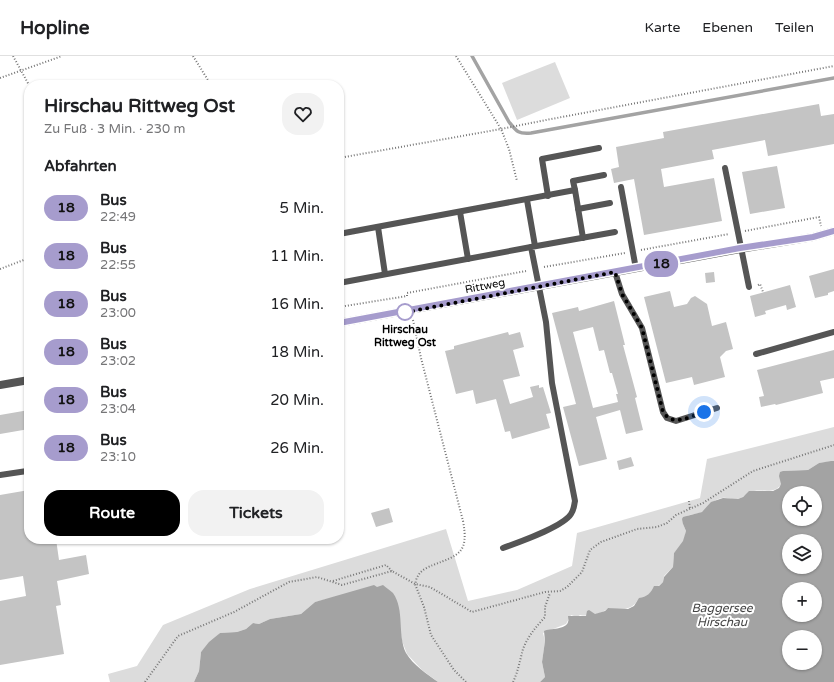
<!DOCTYPE html>
<html lang="de">
<meta charset="utf-8">
<style>
body{margin:0;font-family:"Varela Round",sans-serif;background:#f2f2f2;color:#202124;height:100vh;display:flex;flex-direction:column;font-size:15px;white-space:nowrap}
*{box-sizing:border-box;margin:0}
p{font-size:13px;color:#757577}
.icon{flex:none;width:22px;height:22px;fill:none;stroke:currentColor;stroke-width:2;stroke-linecap:round;stroke-linejoin:round}
.map{position:relative;flex:1;overflow:hidden}
.panel{position:absolute;left:24px;top:24px;width:320px;height:464px;display:flex;flex-direction:column;background:#fff;border-radius:16px;box-shadow:0 1px 3px #0004}
.panel>*{flex:none}
.badge{padding:0 8px;border-radius:13px;font-size:14px;line-height:26px}
.controls{position:absolute;left:782px;top:430px;display:grid;gap:8px}
.controls a{display:grid;place-items:center;width:40px;height:40px;border-radius:50%;background:#fff;box-shadow:0 1px 3px #0004;font-size:20px}
.you{position:absolute;width:20px;height:20px;margin:-10px;border:3px solid #fff;border-radius:50%;background:#1a73e8;box-shadow:0 0 0 6px #1a73e833}
.map>.badge{position:absolute;translate:-50% -50%;box-shadow:0 0 0 2px #fff}
h2{padding:0 20px;font-size:15px;line-height:36px}
.round{display:grid;place-items:center;flex:none;width:42px;height:42px;border-radius:16px;background:#f2f2f2}
.headline{display:flex;align-items:center;justify-content:space-between;height:68px;padding:0 20px}
h1{font-size:19px;font-weight:700;line-height:30px}
.primary-button{display:flex;gap:8px;margin-top:auto;padding:8px 20px}
.primary-button a{flex:1;height:46px;border-radius:16px;background:#000;color:#fff;font-size:16px;font-weight:700;line-height:46px;text-align:center}
.primary-button a+a{background:#f2f2f2;color:#202124}
ul{padding:0;list-style:none}
li{display:flex;align-items:center;gap:12px;height:48px;padding:0 20px}
li div{flex:1}
li b{display:block;font-size:15px}
li em{font-style:normal}
li .badge{min-width:44px;font-weight:700;text-align:center}
header{display:flex;align-items:center;gap:24px;box-sizing:border-box;height:56px;padding:0 20px;background:#fff;border-bottom:1px solid #e0e0e0}
header strong{font-size:19px}
nav{display:flex;gap:22px;margin-inline-start:auto;font-size:14px}
.map>svg:first-child{display:block}
.green{fill:#dcdcdc}
.water{fill:#a3a3a3;fill-rule:evenodd}
.lines{fill:none;stroke-linecap:round;stroke-linejoin:round}
.stream{stroke:#a3a3a3;stroke-width:3.5}
.building{fill:#c4c4c4;fill-rule:evenodd}
.path{stroke:#777;stroke-width:2;stroke-dasharray:1 2;stroke-linecap:butt}
.lane{stroke:#555;stroke-width:6}
.street{stroke:#555;stroke-width:8}
.line-casing{stroke:#fff;stroke-width:9}
.line{stroke:#a69ccd;stroke-width:6}
.walk{stroke:#000;stroke-width:4;stroke-dasharray:0 7.2}
.stop-dot{fill:#fff;stroke:#a69ccd;stroke-width:2}
.labels{text-anchor:middle;dominant-baseline:central;stroke-width:4;stroke-linejoin:round;paint-order:stroke}
.street-label{font-size:11px;fill:#000;stroke:#fff}
.stop-label{font-size:11px;font-weight:bold;fill:#000;stroke:#fff}
.water-label{font-size:12px;font-style:italic;fill:#444;stroke:#fff}
</style>
<header>
<strong>Hopline</strong>
<nav><a>Karte</a><a>Ebenen</a><a>Teilen</a></nav>
</header>
<div class="map">
<svg width="834" height="626" viewBox="0 0 834 626">
<rect width="100%" height="100%" fill="#fff"/>
<g class="green">
<path d="M555,6l15,36 -53,22 -15,-37z"/>
<path d="M834,371v34l-15,2 -11,7 -25,1 -2,9 1,3c-7,12 -18,6 -28,8 -7,1 -10,7 -17,8 -5,1 -10,-2 -15,-1 -12,3 -12,9 -20,14 -4,2 -10,2 -15,4l-4,8 3,7 -2,10 -10,12 -1,14 -9,9 -1,6 -18,15 -8,4c-6,10 -18,9 -29,7 -6,6 -20,9 -28,7l-3,2 -6,-2 -5,9 -23,9 2,8 -3,21 3,15 -5,5h-102l-16,-12 -15,-16 -5,-13 -2,-13 -23,-41 -62,15 -14,12 -31,5 -11,5 -6,-1 -7,6 -9,3 -17,1 -19,19 -2,19 -5,11h-84l-2,-8 29,-8 26,-41 87,-36 196,-60 22,72 49,-11 55,-24 5,-33 123,-35 7,-39z"/>
</g>
<g class="water">
<path d="M831,405h3v221h-294l5,-5 -3,-15 3,-21 -1,-10c6,-3 22,-1 24,-9 1,-2 0,-4 0,-6h18l1,-5 2,-1 6,4 10,-3 3,-3 20,1 6,-3 5,-8c8,-1 12,-5 15,-12h5l4,-4 1,-5 9,-10 1,-14 9,-12 3,-10 -3,-7 -1,-5 1,-2 19,-5 9,-10 12,-4 15,1 5,-2 6,-6h24l6,-3 2,-4 -2,-8 1,-4 3,-1 25,-1 11,-7zM789,437h26v26h-26zM789,485h26v26h-26zM789,533h26v26h-26zM789,581h26v26h-26z"/>
<path d="M374,529l3,2 6,-2c3,3 7,5 10,8 12,17 4,41 13,60 7,12 21,21 32,29h-244l5,-11 2,-19 8,-10 11,-9 17,-1 9,-3 7,-6 6,1 11,-5 31,-5 14,-12z"/>
</g>
<g class="lines">
<path class="stream" d="M472,0l37,66c8,10 9,12 22,11l303,-55"/>
</g>
<g class="building">
<path d="M819,48l2,12 13,-2v30l-66,12 -3,-16 -53,10 2,9 -53,10 3,18 50,-9 8,43 -78,14 -10,-56 -20,4 -3,-14 8,-2 -3,-20 48,-9 -1,-6z"/>
<path d="M777,110l8,42 -35,6 -8,-42z"/>
<path d="M834,213v22l-6,2v2l-13,3 -6,-22z"/>
<path d="M714,216l1,10 -9,1 -1,-10z"/>
<path d="M790,229l6,22 -9,3 -1,-5 -21,6 1,3 -11,3 -5,-21z"/>
<path d="M670,235l4,16 13,-3 4,-6 4,-2 12,8 5,22 14,-4 7,27 -7,2 -6,6 5,20 -31,8 -2,-8 -26,6 -22,-86z"/>
<path d="M614,245l11,44h-2l14,52 -2,1 8,32 -17,4 -6,-24 -24,7 11,42 -28,7 -16,-59 13,-3 -24,-91 26,-6 1,4zM593,271l6,24 5,-1 6,23h2l6,21h-2l2,8 -25,6 -20,-76z"/>
<path d="M508,276l1,3 11,-3 4,15 -11,3 7,26 -17,4 7,24 23,-7 -3,-10 9,-2v3l4,-1 8,26 -5,1 4,14 -38,11 -2,-8 -5,1 -9,-33 -20,5 -3,-14 -17,4 -11,-43 9,-2v-3z"/>
<path d="M834,294v28l-14,3 3,12 -47,12 -1,-1 -14,3 -2,-10 5,-1 -7,-26z"/>
<path d="M29,354v19l-29,5v-19z"/>
<path d="M631,401l3,9 -15,4 -2,-9z"/>
<path d="M29,434v49h27l3,21 27,-5 3,19 -32,7 4,24 -5,1 8,48 -64,11v-64l26,-5 -3,-20 -23,4v-85z"/>
<path d="M389,452l4,14 -17,5 -5,-14z"/>
</g>
<g class="lines">
<g class="path">
<path d="M13,0l16,29"/>
<path d="M193,0l18,29"/>
<path d="M456,0l45,73 8,20 8,32"/>
<path d="M0,22l62,-22"/>
<path d="M339,102l162,-29 45,-9 288,-54"/>
<path d="M745,175l74,-14 2,9"/>
<path d="M641,194l88,-16"/>
<path d="M544,211l81,-14"/>
<path d="M0,213l29,-11"/>
<path d="M758,229l2,-1 3,8"/>
<path d="M339,251l68,-11v-3l119,-22"/>
<path d="M413,264l8,38 42,163c6,32 -4,34 -30,44 -5,2 -12,5 -15,11 -2,2 -2,6 -3,8l9,23 7,28 23,35 12,12"/>
<path d="M689,445l1,8"/>
<path d="M333,525l53,-16 6,6"/>
<path d="M145,626l33,-46 56,-24 55,-30 28,-5 25,8 50,-14 23,13 15,3 42,25 73,-20 15,-1 7,-4 15,-15 8,-22 11,-8 36,-13 20,-2 10,-4 9,-8 27,-12 50,-32 81,-26"/>
<path d="M513,626c5,-10 7,-22 10,-33 5,-13 13,-22 22,-32v-10l5,-14"/>
</g>
<g class="lane">
<path d="M725,112l24,119"/>
<path d="M621,131l15,82"/>
<path d="M575,134l-2,-9 31,-6"/>
<path d="M548,140l-6,-37 57,-11"/>
<path d="M527,144l8,46"/>
<path d="M578,153l32,-6"/>
<path d="M460,156l8,47"/>
<path d="M378,171l7,47"/>
<path d="M339,178l236,-44 8,48"/>
<path d="M615,216l7,22 20,34 21,84 4,6 9,3 41,-13"/>
<path d="M339,227l192,-36"/>
<path d="M756,298l78,-22"/>
<path d="M0,419l27,-4"/>
<path d="M503,492c16,-6 60,-21 68,-34 3,-4 3,-9 4,-13l-23,-118 -6,-61 -15,-75 84,-15"/>
</g>
<g class="street">
<path d="M339,267l401,-74 73,-12 21,-6"/>
<path d="M0,329l29,-5"/>
</g>
</g>
<g class="lines">
<g class="line-casing">
<path id="line" d="M339,267l401,-75 73,-11 21,-6"/>
</g>
<use href="#line" class="line"/>
<path class="walk" d="M405,256l-3,1 213,-41 7,22 20,34 21,84c10,15 26,5 41,0"/>
</g>
<circle class="stop-dot" cx="405" cy="256" r="8"/>
<g class="labels">
<g class="street-label">
<text transform="translate(485 230) rotate(-11)">Rittweg</text>
</g>
<g class="stop-label">
<text x="405" y="273">Hirschau<tspan x="405" dy="13">Rittweg Ost</tspan></text>
</g>
<g class="water-label">
<text x="722" y="552">Baggersee<tspan x="722" dy="14">Hirschau</tspan></text>
</g>
</g>
</svg>
<div class="controls">
<a><svg class="icon" aria-label="locate" viewBox="0 0 24 24"><circle cx="12" cy="12" r="6"/><path d="M12 2v4M12 18v4M2 12h4M18 12h4"/></svg></a>
<a><svg class="icon" aria-label="layers" viewBox="0 0 24 24"><path d="M12 4l9 5-9 5-9-5zM3 14l9 5 9-5"/></svg></a>
<a>+</a>
<a>−</a>
</div>
<div class="you" style="left:704px;top:356px"></div>
<b class="badge" style="left:661px;top:208px;background:#a69ccd;color:#111">18</b>
<section class="panel">
<div class="headline"><div><h1>Hirschau Rittweg Ost</h1><p>Zu Fuß · 3 Min. · 230 m</p></div><a class="round"><svg class="icon" aria-label="heart" viewBox="0 0 24 24"><path d="M12 20l-8-8c-3-5 5-10 8-4 3-6 11-1 8 4z"/></svg></a></div>
<h2>Abfahrten</h2>
<ul>
<li><span class="badge" style="background:#a69ccd;color:#111">18</span><div><b>Bus</b><p>22:49</p></div><em>5 Min.</em></li>
<li><span class="badge" style="background:#a69ccd;color:#111">18</span><div><b>Bus</b><p>22:55</p></div><em>11 Min.</em></li>
<li><span class="badge" style="background:#a69ccd;color:#111">18</span><div><b>Bus</b><p>23:00</p></div><em>16 Min.</em></li>
<li><span class="badge" style="background:#a69ccd;color:#111">18</span><div><b>Bus</b><p>23:02</p></div><em>18 Min.</em></li>
<li><span class="badge" style="background:#a69ccd;color:#111">18</span><div><b>Bus</b><p>23:04</p></div><em>20 Min.</em></li>
<li><span class="badge" style="background:#a69ccd;color:#111">18</span><div><b>Bus</b><p>23:10</p></div><em>26 Min.</em></li>
</ul>
<div class="primary-button"><a>Route</a><a>Tickets</a></div>
</section>
</div>
